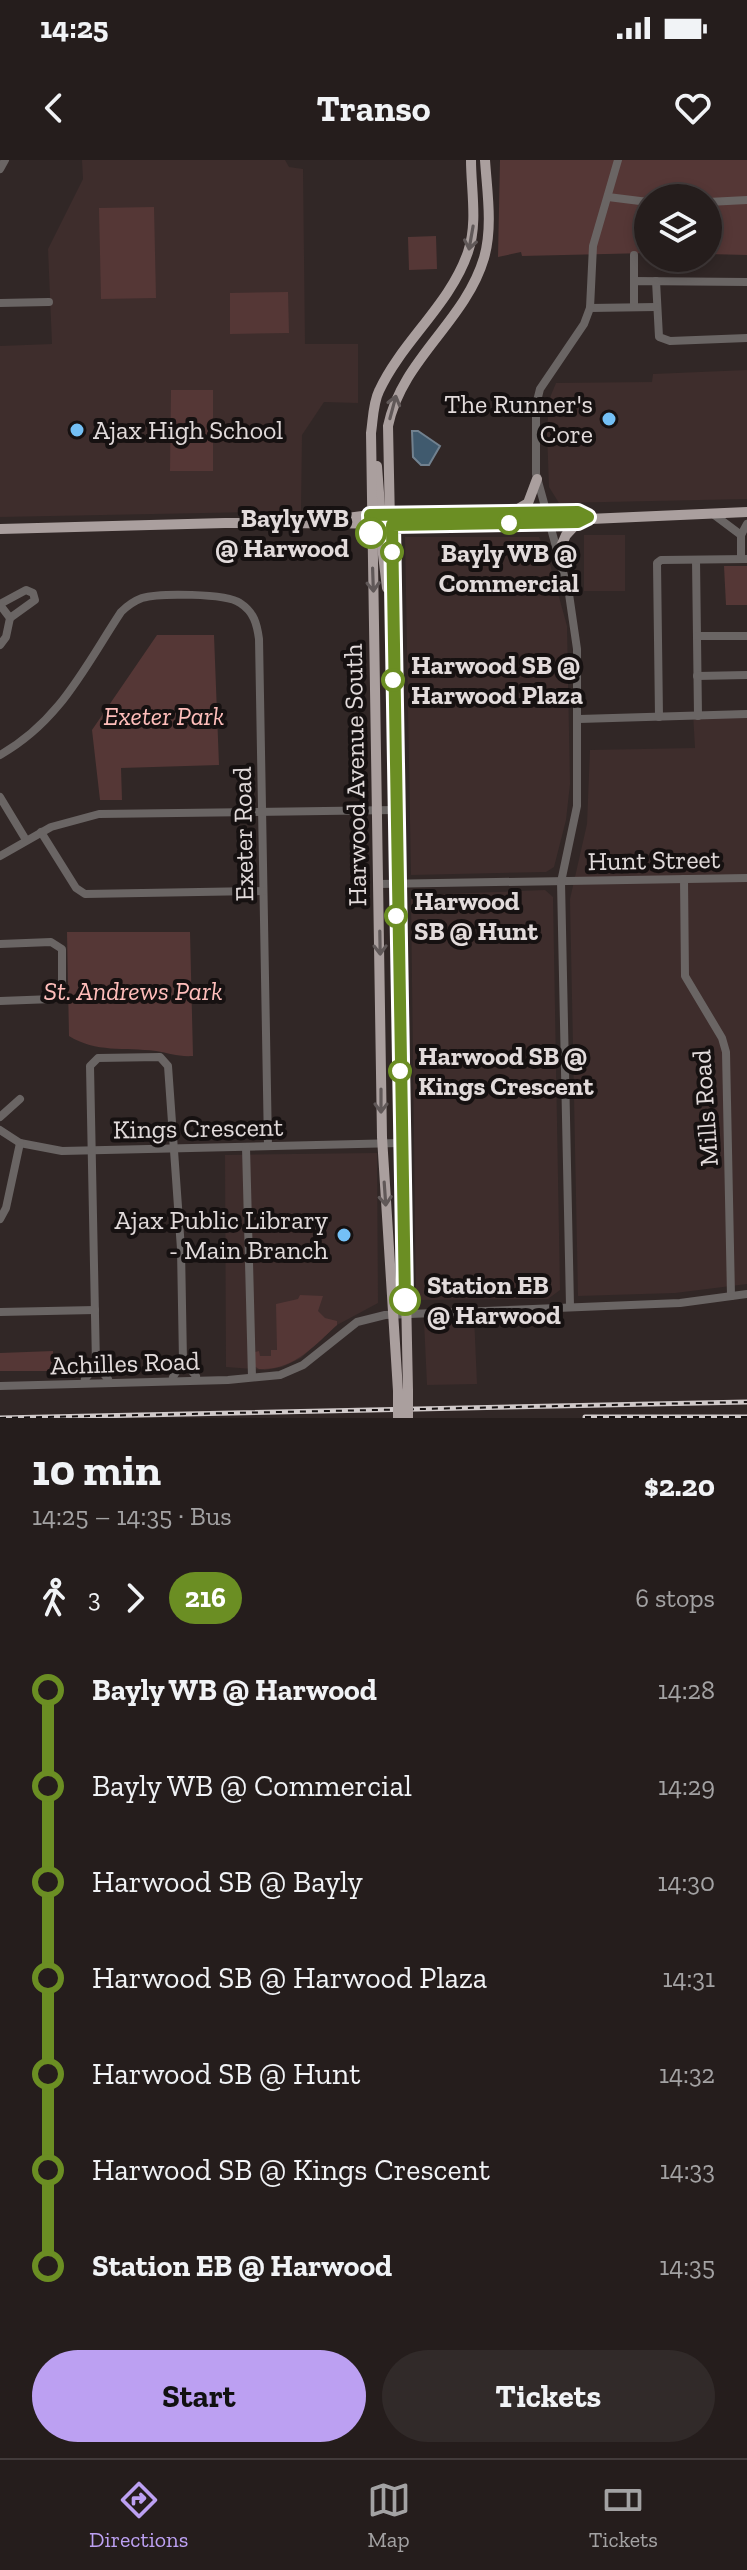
<!DOCTYPE html>
<meta charset="utf-8">
<style>
body{margin:0;font-family:"Zilla Slab",serif;background:#312a29;color:#f1f3f6;height:100vh;display:flex;flex-direction:column;font-size:30px;white-space:nowrap}
*{box-sizing:border-box;margin:0}
p{font-size:26px;color:#a3a2a3}
.icon{flex:none;width:44px;height:44px;fill:none;stroke:currentColor;stroke-width:2;stroke-linecap:round;stroke-linejoin:round}
.map{position:relative;height:1258px;overflow:hidden}
.sheet{display:flex;flex-direction:column;background:#251d1c;flex:1}
.sheet>*{flex:none}
.badge{padding:0 16px;border-radius:26px;font-size:28px;line-height:52px}
.controls{position:absolute;left:634px;top:24px;display:grid;gap:16px}
.controls a{display:grid;place-items:center;width:88px;height:88px;border-radius:50%;background:#251d1c;box-shadow:0 4px 12px #0003,0 0 0 2px #423b3b;font-size:40px}
.map>.badge{position:absolute;translate:-50% -50%;box-shadow:0 0 0 4px #fff}
.legs{display:flex;align-items:center;gap:12px;height:88px;padding:0 32px;font-size:26px}
.legs p{margin-inline-start:auto}
.summary{display:flex;align-items:center;justify-content:space-between;height:136px;padding:0 32px}
h1{font-size:44px;font-weight:700;line-height:60px}
.action{display:flex;gap:16px;margin-top:auto;padding:16px 32px}
.action a{flex:1;height:92px;border-radius:48px;background:#bca0f2;color:#111;font-size:32px;font-weight:700;line-height:92px;text-align:center}
.action a+a{background:#312a29;color:#f1f3f6}
ul{padding:0 32px;list-style:none}
li{display:flex;align-items:center;gap:28px;height:96px;font-size:30px}
li i{display:grid;place-items:center;width:12px;height:100%;margin:0 10px;background:currentColor}
li i::after{content:'';width:20px;height:20px;margin:-10px;border:6px solid;border-radius:50%;background:#251d1c}
li p{margin-inline-start:auto}
li:first-child i{background:linear-gradient(#0000 50%,currentColor 0)}
li:last-child i{background:linear-gradient(currentColor 50%,#0000 0)}
.status{display:flex;justify-content:space-between;align-items:center;height:56px;padding:0 40px;background:#251d1c;direction:ltr}
.status svg{height:22px;fill:currentColor}
header{display:flex;justify-content:space-between;align-items:center;height:104px;padding:0 32px;background:#251d1c;font-size:36px;font-weight:700}
.menu{display:flex;justify-content:space-around;align-items:center;height:112px;border-top:2px solid #423b3b;background:#251d1c;font-size:22px;color:#a3a2a3}
.menu a{display:grid;justify-items:center;gap:4px}
.menu .on{color:#bca0f2}
.map>svg:first-child{display:block}
.built{fill:#3e2d2c}
.green{fill:#553736}
.water{fill:#405a6e;stroke:#71818f;stroke-width:2}
.lines{fill:none;stroke-linecap:round;stroke-linejoin:round}
.minor{stroke:#6a6564;stroke-width:8}
.major{stroke:#aa9f9e;stroke-width:10}
.rail-casing{stroke:#d0c9c9;stroke-width:5}
.rail{stroke:#161111;stroke-width:2;stroke-dasharray:6;stroke-linecap:butt}
.major-bridge{stroke:#aa9f9e;stroke-width:10}
.oneway{stroke:#605858}
.line-1-casing{stroke:#fff;stroke-width:18}
.line-1{stroke:#6b8e23;stroke-width:12}
.poi-dot{fill:#74c0f6;stroke:#161111;stroke-width:3}
.stop-1-dot{fill:#fff;stroke:#6b8e23;stroke-width:4}
.labels{text-anchor:middle;dominant-baseline:central;stroke-width:8;stroke-linejoin:round;paint-order:stroke}
.poi-label{font-size:26px;fill:#e2dbdb;stroke:#161111;text-anchor:end}
.stop-label{font-size:26px;font-weight:bold;fill:#e2dbdb;stroke:#161111;text-anchor:start}
.park-label{font-size:26px;font-style:italic;fill:#ffbebb;stroke:#161111}
.street-label{font-size:26px;fill:#e2dbdb;stroke:#161111}
</style>
<div class="status"><b>14:25</b><svg viewBox="0 0 49 12"><path d="M0 12V9h3v3zM5 12V6h3v6zM10 12V3h3v9zM15 12V0h3v12zM26 1h20v11H26zM47 4h2v5h-2z"/></svg></div>
<header><svg class="icon" aria-label="back" viewBox="0 0 24 24"><path d="M15 5l-7 7 7 7"/></svg>Transo<svg class="icon" aria-label="heart" viewBox="0 0 24 24"><path d="M12 20l-8-8c-3-5 5-10 8-4 3-6 11-1 8 4z"/></svg></header>
<div class="map">
<svg width="747" height="1258" viewBox="0 0 747 1258">
<rect width="100%" height="100%" fill="#312726"/>
<g class="built">
<path d="M82,0h203l4,7 14,2 2,175h53v59l-34,-1 -22,33 -1,76 -301,6v-171l52,-2 -4,-95 35,-70z"/>
<path d="M747,210v129l-188,4 -10,-16 -2,-55 2,-32 7,-17 96,-1 1,-8z"/>
<rect x="584" y="375" width="41" height="56"/>
<path d="M405,377h134l9,20 19,69 3,158 -4,36 -12,47 -8,5 -135,3z"/>
<path d="M747,550v574l-72,9 -97,3 -8,-397 17,-75 3,-74 105,-2 -2,-35z"/>
<path d="M545,730l8,7 7,393 -12,9 -132,1 -5,-401 7,-4z"/>
<path d="M377,993l1,150 -41,22 -36,33 -19,9 -17,3 -39,-3 -1,-212z"/>
<path d="M474,1155l3,69 -50,1 -3,-64z"/>
</g>
<g class="green">
<path d="M500,0h247v95l-39,-1v-56h-60v55l-126,3 -1,-4 -23,5z"/>
<path d="M154,47l2,91 -55,1 -2,-91z"/>
<path d="M436,76l1,33 -28,1 -1,-33z"/>
<path d="M288,132l1,41 -59,1v-41z"/>
<path d="M171,230h42v81h-43z"/>
<path d="M724,406h23v39h-21z"/>
<path d="M157,475h57l5,130 -98,3 1,32h-22l-8,-70z"/>
<path d="M67,772h123l3,124c-15,1 -24,-3 -37,-5 -32,-4 -60,2 -87,-15z"/>
<path d="M300,1135l23,1 -5,15 7,7 12,3v4c-23,21 -44,46 -78,44l-5,-3 1,-14 4,-1 1,5h11v-6h6l-1,-46 22,-5z"/>
<path d="M53,1191l1,20h-54v-18z"/>
</g>
<path class="water" d="M412,271h6l22,15 -11,19h-8l-8,-8z"/>
<g class="lines">
<g class="minor">
<path d="M0,9l5,-9"/>
<path d="M608,37l40,5"/>
<path d="M708,42l39,-2"/>
<path d="M634,121v-26"/>
<path d="M656,121l3,56 11,4 77,-3"/>
<path d="M0,143l49,-1"/>
<path d="M634,147v-26l113,1"/>
<path d="M590,148l66,-1"/>
<path d="M713,354l28,21"/>
<path d="M741,399v-24l6,-11"/>
<path d="M696,400l2,156"/>
<path d="M0,444l26,-14 7,3 2,7 -25,18"/>
<path d="M0,445l10,13 -4,19 -6,8"/>
<path d="M697,476h50"/>
<path d="M697,516l50,-1"/>
<path d="M659,557l-2,-154 4,-3 86,-1"/>
<path d="M579,559l168,-5"/>
<path d="M0,595c60,-34 84,-87 121,-143 6,-6 13,-11 21,-14 16,-5 84,-5 98,5 14,9 17,21 19,36l9,507"/>
<path d="M0,637l26,43"/>
<path d="M41,672l35,56 9,6 178,-3"/>
<path d="M0,696l51,-29 48,-13 296,-4"/>
<path d="M684,719l1,97 37,62 4,14 5,244"/>
<path d="M379,724l368,-6"/>
<path d="M0,784l51,-2 11,7v43l-9,7 -53,2"/>
<path d="M0,957l20,-18"/>
<path d="M0,970l20,13 42,8 338,-8"/>
<path d="M246,987l6,230"/>
<path d="M0,1059l6,-11 14,-65"/>
<path d="M570,1146l-9,-424 16,-76v-157l-8,-55 -33,-120v-69l4,-16 44,-65 6,-16 3,-62 25,-86"/>
<path d="M0,1152l95,-2"/>
<path d="M96,1205l12,14"/>
<path d="M173,1217l10,-16"/>
<path d="M85,1219l11,-14 -6,-299 8,-8 62,-1 8,9 13,183 2,112 13,15"/>
<path d="M0,1226l228,-6 52,-5 23,-10 54,-43 28,-7 295,-12 67,-9"/>
</g>
<g class="major">
<path d="M377,306l3,40 6,15"/>
<path d="M511,353l17,-10 9,-24"/>
<path d="M332,360l38,-5 208,-3 10,5"/>
<path d="M374,362l7,16 6,50"/>
<path d="M0,369l225,-6 252,1 270,-12"/>
<path d="M558,393l8,-18 12,-13"/>
<path d="M398,1231l-16,-254 -11,-704c2,-13 2,-30 8,-42 23,-50 71,-86 89,-139 10,-29 3,-63 3,-92"/>
<path d="M408,1231l-20,-965c14,-67 77,-104 96,-168 9,-31 3,-67 1,-98"/>
</g>
<g class="rail-casing">
<g id="rail">
<path d="M585,1257h162"/>
<path d="M0,1258l747,-16"/>
</g>
</g>
<use href="#rail" class="rail"/>
<g class="major-bridge">
<path d="M398,1231v27"/>
<path d="M408,1231v27"/>
</g>
</g>
<defs><path id="oneway-shaft" d="M-6 0H5M1.5-3L5.5 0L1.5 3" fill="none" stroke-width="1.6" stroke-linecap="round" stroke-linejoin="round" transform="scale(2)"/></defs>
<g class="oneway">
<use href="#oneway-shaft" transform="translate(471 78) rotate(100)"/>
<use href="#oneway-shaft" transform="translate(393 247) rotate(-75)"/>
<use href="#oneway-shaft" transform="translate(373 420) rotate(88)"/>
<use href="#oneway-shaft" transform="translate(380 783) rotate(89)"/>
<use href="#oneway-shaft" transform="translate(381 941) rotate(90)"/>
<use href="#oneway-shaft" transform="translate(385 1034) rotate(86)"/>
</g>
<g class="lines">
<g class="line-1-casing">
<path id="line-1" d="M371,373l-1,-18 208,-3 10,5 -10,5 -186,3 13,775"/>
</g>
<use href="#line-1" class="line-1"/>
</g>
<g class="poi-dot">
<circle cx="609" cy="259" r="8"/>
<circle cx="77" cy="270" r="8"/>
<circle cx="344" cy="1075" r="8"/>
</g>
<g class="stop-1-dot">
<circle cx="509" cy="363" r="10"/>
<circle cx="371" cy="373" r="14"/>
<circle cx="392" cy="392" r="10"/>
<circle cx="393" cy="520" r="10"/>
<circle cx="396" cy="756" r="10"/>
<circle cx="400" cy="911" r="10"/>
<circle cx="405" cy="1140" r="14"/>
</g>
<g class="labels">
<g class="poi-label">
<text x="593" y="244">The Runner's<tspan x="593" dy="30">Core</tspan></text>
<text x="93" y="270" text-anchor="start">Ajax High School</text>
<text x="328" y="1060">Ajax Public Library<tspan x="328" dy="30">- Main Branch</tspan></text>
</g>
<g class="stop-label">
<text x="349" y="358" text-anchor="end">Bayly WB<tspan x="349" dy="30">@ Harwood</tspan></text>
<text x="509" y="393" text-anchor="middle">Bayly WB @<tspan x="509" dy="30">Commercial</tspan></text>
<text x="411" y="505">Harwood SB @<tspan x="411" dy="30">Harwood Plaza</tspan></text>
<text x="414" y="741">Harwood<tspan x="414" dy="30">SB @ Hunt</tspan></text>
<text x="418" y="896">Harwood SB @<tspan x="418" dy="30">Kings Crescent</tspan></text>
<text x="427" y="1125">Station EB<tspan x="427" dy="30">@ Harwood</tspan></text>
</g>
<g class="park-label">
<text x="164" y="556">Exeter Park</text>
<text x="133" y="831">St. Andrews Park</text>
</g>
<g class="street-label">
<text transform="translate(355 615) rotate(-91)">Harwood Avenue South</text>
<text transform="translate(243 674) rotate(-91)">Exeter Road</text>
<text transform="translate(654 700) rotate(-1)">Hunt Street</text>
<text transform="translate(705 948) rotate(-94)">Mills Road</text>
<text transform="translate(198 968) rotate(-1)">Kings Crescent</text>
<text transform="translate(125 1203) rotate(-2)">Achilles Road</text>
</g>
</g>
</svg>
<div class="controls">
<a><svg class="icon" aria-label="layers" viewBox="0 0 24 24"><path d="M12 4l9 5-9 5-9-5zM3 14l9 5 9-5"/></svg></a>
</div>
</div>
<section class="sheet">
<div class="summary"><div><h1>10 min</h1><p>14:25 – 14:35 · Bus</p></div><b>$2.20</b></div>
<div class="legs"><svg class="icon" aria-label="walk" viewBox="0 0 24 24"><circle cx="13" cy="4" r="2"/><path d="M13 8l-2 6 4 7M11 14l-3 7M7 12l3-4h3l4 4"/></svg>3<svg class="icon" aria-label="forward" viewBox="0 0 24 24"><path d="M9 5l7 7-7 7"/></svg><b class="badge" style="background:#6b8e23;color:#fff">216</b><p>6 stops</p></div>
<ul>
<li><i style="color:#6b8e23"></i><b>Bayly WB @ Harwood</b><p>14:28</p></li>
<li><i style="color:#6b8e23"></i><span>Bayly WB @ Commercial</span><p>14:29</p></li>
<li><i style="color:#6b8e23"></i><span>Harwood SB @ Bayly</span><p>14:30</p></li>
<li><i style="color:#6b8e23"></i><span>Harwood SB @ Harwood Plaza</span><p>14:31</p></li>
<li><i style="color:#6b8e23"></i><span>Harwood SB @ Hunt</span><p>14:32</p></li>
<li><i style="color:#6b8e23"></i><span>Harwood SB @ Kings Crescent</span><p>14:33</p></li>
<li><i style="color:#6b8e23"></i><b>Station EB @ Harwood</b><p>14:35</p></li>
</ul>
<div class="action"><a>Start</a><a>Tickets</a></div>
</section>
<nav class="menu">
<a class="on"><svg class="icon" aria-label="directions" viewBox="0 0 24 24"><path d="M12 3l9 9-9 9-9-9zM9 14v-3h6M13 9l2 2-2 2"/></svg>Directions</a>
<a><svg class="icon" aria-label="map" viewBox="0 0 24 24"><path d="M3 6l6-2 6 2 6-2v14l-6 2-6-2-6 2zM9 4v14M15 6v14"/></svg>Map</a>
<a><svg class="icon" aria-label="tickets" viewBox="0 0 24 24"><path d="M3 7h18v10H3zM15 7v10"/></svg>Tickets</a>
</nav>
